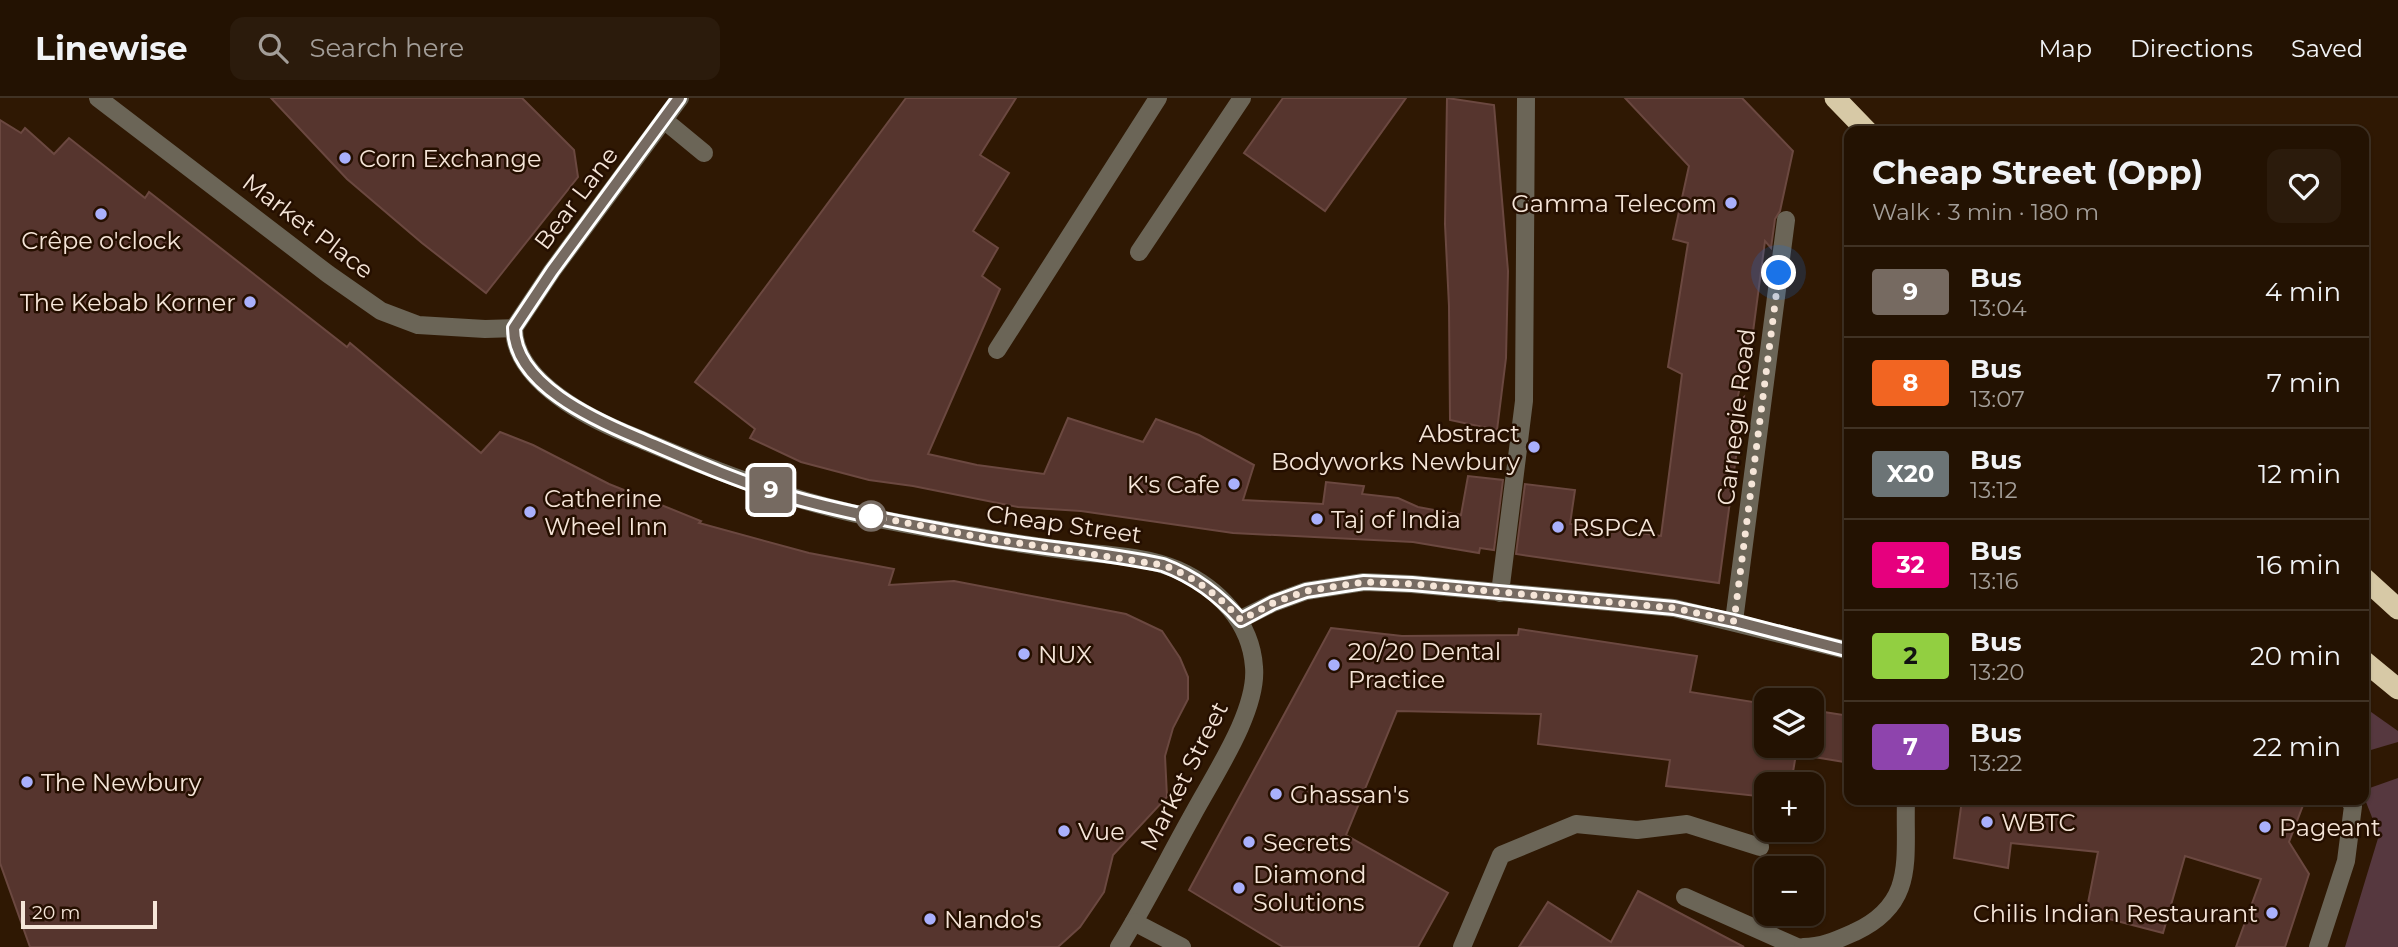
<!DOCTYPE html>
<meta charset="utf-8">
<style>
body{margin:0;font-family:Montserrat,sans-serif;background:#2b1b0c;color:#f1f3f6;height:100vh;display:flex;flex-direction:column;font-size:26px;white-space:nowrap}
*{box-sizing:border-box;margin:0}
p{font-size:23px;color:#a39e99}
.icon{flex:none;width:38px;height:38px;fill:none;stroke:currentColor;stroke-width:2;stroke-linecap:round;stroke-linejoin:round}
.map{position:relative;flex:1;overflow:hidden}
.sheet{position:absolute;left:1844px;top:28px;width:525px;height:679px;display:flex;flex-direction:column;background:#231202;border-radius:14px;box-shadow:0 2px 5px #0004,0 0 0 2px #403224}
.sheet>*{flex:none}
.badge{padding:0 14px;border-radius:5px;font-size:24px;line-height:46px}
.tools{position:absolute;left:1754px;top:590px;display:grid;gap:14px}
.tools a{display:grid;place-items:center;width:70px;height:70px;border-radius:14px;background:#231202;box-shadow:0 2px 5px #0004,0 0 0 2px #403224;font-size:35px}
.scale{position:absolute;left:21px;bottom:18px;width:136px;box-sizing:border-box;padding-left:7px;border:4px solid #f5e5d8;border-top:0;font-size:19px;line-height:24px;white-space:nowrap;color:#f5e5d8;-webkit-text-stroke:5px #250f00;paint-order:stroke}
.you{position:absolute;width:35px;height:35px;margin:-18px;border:5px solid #fff;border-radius:50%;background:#1a73e8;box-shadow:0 0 0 10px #1a73e833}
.map>.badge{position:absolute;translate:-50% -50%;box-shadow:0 0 0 4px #fff}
.round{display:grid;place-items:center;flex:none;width:74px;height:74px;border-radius:14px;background:#2b1b0c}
.headline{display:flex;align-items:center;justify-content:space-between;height:119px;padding:0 28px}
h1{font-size:33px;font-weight:700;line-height:52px}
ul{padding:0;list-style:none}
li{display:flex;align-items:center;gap:21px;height:91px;padding:0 28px;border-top:2px solid #403224}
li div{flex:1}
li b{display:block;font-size:26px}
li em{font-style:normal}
li .badge{min-width:77px;font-weight:700;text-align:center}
header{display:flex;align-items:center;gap:42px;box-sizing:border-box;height:98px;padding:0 35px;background:#231202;border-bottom:2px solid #403224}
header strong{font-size:33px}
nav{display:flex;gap:38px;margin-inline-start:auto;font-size:24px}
.search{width:490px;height:63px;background:#2b1b0c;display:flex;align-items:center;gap:18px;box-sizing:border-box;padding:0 24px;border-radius:14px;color:#a39e99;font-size:26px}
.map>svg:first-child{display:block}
.green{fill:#56383f}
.building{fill:#56352e;stroke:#6b4840;stroke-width:2}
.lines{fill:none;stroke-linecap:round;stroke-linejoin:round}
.lane{stroke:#6b6557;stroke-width:18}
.street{stroke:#6b6557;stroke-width:18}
.highway{stroke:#d7c9a6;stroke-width:21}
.line-casing{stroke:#fff;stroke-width:16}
.line{stroke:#766a61;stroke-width:10}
.walk{stroke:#f5e5d8;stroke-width:7;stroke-dasharray:0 12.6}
.poi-dot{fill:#a9b0fc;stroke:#250f00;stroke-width:2.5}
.stop-dot{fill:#fff;stroke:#766a61;stroke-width:3.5}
.labels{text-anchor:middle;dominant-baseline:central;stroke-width:5;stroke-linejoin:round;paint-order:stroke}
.poi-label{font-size:24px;fill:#f5e5d8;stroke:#250f00;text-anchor:start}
.street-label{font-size:24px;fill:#f5e5d8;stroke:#250f00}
</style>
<header>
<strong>Linewise</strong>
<div class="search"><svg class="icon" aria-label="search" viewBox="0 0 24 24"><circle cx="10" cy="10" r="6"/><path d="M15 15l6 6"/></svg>Search here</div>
<nav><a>Map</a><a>Directions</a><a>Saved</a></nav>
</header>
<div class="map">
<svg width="2398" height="849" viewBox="0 0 2398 849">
<rect width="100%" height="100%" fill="#2f1803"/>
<g class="green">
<path d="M2364,609l34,24v11l-34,10z"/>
<path d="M2398,680v169h-53l34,-112 -15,-38v-7z"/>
</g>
<g class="building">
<path d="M271,0h251l52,52 4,27 -92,116 -64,-50 -75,-64z"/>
<path d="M906,0h110l-36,57 29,18 -36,58 25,17 -16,28 18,13 -72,165 49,11 67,9 24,-56 75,24 13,-23 43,16 55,30 -11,35 80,4 3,-22 38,4 -2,8 36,4 20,9 43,8 7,-39 35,4 -9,70 -14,-2 -1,5 -66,-11 -180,-9 -152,-22 -63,-4 -105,-21 -44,-6 -68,-18 -51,-24 5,-9 -60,-47z"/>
<path d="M1283,0h123l-81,113 -81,-58z"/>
<path d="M1447,0l47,7 14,166 -2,87 -9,72 -47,-10 -1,-114 -4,-82z"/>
<path d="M1625,0h117l51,53 -13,60 -5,8 -4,29 -6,-7 -12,91 -17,72 8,-7 -25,186 -203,-29 9,-70 50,6 -5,34 91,12 21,-162 -14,-7 20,-124 -15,-4 16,-73z"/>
<path d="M0,22l21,13 4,-5 29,26 15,-16 76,60 4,-6 198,155 3,-4 131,110 19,-21 33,13 76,39 92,37 -2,2 110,30 85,16 -5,16 65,-4 172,33 36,17 18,27 8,19v22l-15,29 -8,28 2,41 -54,58 -9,37 -24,35 -22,20h-1028l-30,-84z"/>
<path d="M1331,530l71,8 116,-1 1,-6 178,27 -7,36 76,12v42h45v-36l39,6v47l-54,-9 -5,30h-25v13l-100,-11 4,-26 -132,-16 3,-30 -144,-3 -51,124 102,58 -30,54h-135l-94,-57z"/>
<path d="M1962,702h343l-16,42 20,32 -24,73h-49l25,-68 -76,-23 -22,77 -77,-20 12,-61 -87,-9 -3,25 -54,-10z"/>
<path d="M1638,793l106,56h-225l29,-45 63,40z"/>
</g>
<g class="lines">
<g class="lane">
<path d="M664,22l40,33"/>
<path d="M1139,154l103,-154"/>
<path d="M997,252l161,-252"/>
<path d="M1734,523l52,-401"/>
<path d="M1685,799l112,50"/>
<path d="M1462,849l39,-92 75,-31 61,6 50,-6 73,23"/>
<path d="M1803,849c19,0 34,-7 52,-15 62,-29 49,-74 51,-132"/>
</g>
<g class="street">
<path d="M98,0l230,176 53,37 37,14 67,4 29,-1"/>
<path d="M514,230c0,49 65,85 104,102 55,23 109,46 166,64 62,21 131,32 196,43 33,6 66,11 100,15 32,3 68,5 98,18 40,18 73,52 76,97 4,45 -42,111 -63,151 -24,43 -46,87 -72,129"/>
<path d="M514,230l38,-57 128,-173"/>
<path d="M1500,495l24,-192 2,-303"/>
<path d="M1241,521l32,-16 33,-12 58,-9 47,2 263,24 176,43"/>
<path d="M1134,824l48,25"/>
<path d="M2318,849l28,-86 7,-55 -4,-6"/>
</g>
<g class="highway">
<path d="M1835,0l32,33"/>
<path d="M2364,480l34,31"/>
<path d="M2364,563l34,28"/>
</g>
</g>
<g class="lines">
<g class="line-casing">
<path id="line" d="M679,0l-127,173 -38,57c0,56 81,92 124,110 49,21 98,43 149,58 63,18 128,30 192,41 61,11 124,15 184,28 32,12 55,30 78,55l32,-17 33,-12 58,-9 48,2 262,24 60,13 116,30"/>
</g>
<use href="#line" class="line"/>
<path class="walk" d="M871,418l108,21 184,28c32,12 55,30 78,55l32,-17 33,-12 58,-9 48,2 262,24 60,13 45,-348"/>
</g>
<g class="poi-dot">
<circle cx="345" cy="60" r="7"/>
<circle cx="1731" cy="105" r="7"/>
<circle cx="101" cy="116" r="7"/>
<circle cx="250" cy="204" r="7"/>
<circle cx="1534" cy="349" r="7"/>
<circle cx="1234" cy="386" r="7"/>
<circle cx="530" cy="414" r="7"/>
<circle cx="1317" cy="421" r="7"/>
<circle cx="1558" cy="429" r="7"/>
<circle cx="1024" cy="556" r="7"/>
<circle cx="1334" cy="567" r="7"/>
<circle cx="27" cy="684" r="7"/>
<circle cx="1276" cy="696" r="7"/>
<circle cx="1987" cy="724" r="7"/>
<circle cx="2265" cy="729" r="7"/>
<circle cx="1064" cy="733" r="7"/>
<circle cx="1249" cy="744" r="7"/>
<circle cx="1239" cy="790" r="7"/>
<circle cx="2272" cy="815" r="7"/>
<circle cx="930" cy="821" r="7"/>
</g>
<circle class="stop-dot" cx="871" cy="418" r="14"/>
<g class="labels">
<g class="poi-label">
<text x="359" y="60">Corn Exchange</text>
<text x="1717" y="105" text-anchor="end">Gamma Telecom</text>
<text x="101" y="142" text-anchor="middle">Crêpe o'clock</text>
<text x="236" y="204" text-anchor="end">The Kebab Korner</text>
<text x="1520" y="335" text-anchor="end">Abstract<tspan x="1520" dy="28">Bodyworks Newbury</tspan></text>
<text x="1220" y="386" text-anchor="end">K's Cafe</text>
<text x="544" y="400">Catherine<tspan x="544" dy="28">Wheel Inn</tspan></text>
<text x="1331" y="421">Taj of India</text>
<text x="1572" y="429">RSPCA</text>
<text x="1348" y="553">20/20 Dental<tspan x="1348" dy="28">Practice</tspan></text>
<text x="1038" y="556">NUX</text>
<text x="41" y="684">The Newbury</text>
<text x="1290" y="696">Ghassan's</text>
<text x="2001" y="724">WBTC</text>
<text x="2279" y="729">Pageant</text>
<text x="1078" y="733">Vue</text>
<text x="1263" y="744">Secrets</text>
<text x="1253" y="776">Diamond<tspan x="1253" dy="28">Solutions</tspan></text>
<text x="2258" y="815" text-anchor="end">Chilis Indian Restaurant</text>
<text x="944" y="821">Nando's</text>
</g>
<g class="street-label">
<text transform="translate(576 100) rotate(-53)">Bear Lane</text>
<text transform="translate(308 128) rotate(37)">Market Place</text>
<text transform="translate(1736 319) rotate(-83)">Carnegie Road</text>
<text transform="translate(1064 426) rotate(8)">Cheap Street</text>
<text transform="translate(1184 678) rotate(-63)">Market Street</text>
</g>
</g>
</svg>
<div class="tools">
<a><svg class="icon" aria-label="layers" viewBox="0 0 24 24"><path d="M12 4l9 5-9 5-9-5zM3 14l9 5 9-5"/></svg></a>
<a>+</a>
<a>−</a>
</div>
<div class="scale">20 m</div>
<div class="you" style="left:1779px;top:175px"></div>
<b class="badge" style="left:771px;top:392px;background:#766a61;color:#fff">9</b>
<section class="sheet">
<div class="headline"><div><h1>Cheap Street (Opp)</h1><p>Walk · 3 min · 180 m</p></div><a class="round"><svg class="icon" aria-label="heart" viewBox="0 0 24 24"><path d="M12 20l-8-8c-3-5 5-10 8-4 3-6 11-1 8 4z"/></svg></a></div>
<ul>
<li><span class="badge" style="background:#766a61;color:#fff">9</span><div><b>Bus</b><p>13:04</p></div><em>4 min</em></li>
<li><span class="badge" style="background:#f26522;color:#fff">8</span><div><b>Bus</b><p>13:07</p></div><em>7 min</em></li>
<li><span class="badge" style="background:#6c7476;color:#fff">X20</span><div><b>Bus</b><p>13:12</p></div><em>12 min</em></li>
<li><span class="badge" style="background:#e6007e;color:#fff">32</span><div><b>Bus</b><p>13:16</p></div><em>16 min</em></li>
<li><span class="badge" style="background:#92cf41;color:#111">2</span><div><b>Bus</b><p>13:20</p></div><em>20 min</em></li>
<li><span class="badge" style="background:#8e44ad;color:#fff">7</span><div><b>Bus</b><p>13:22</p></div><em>22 min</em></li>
</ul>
</section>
</div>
